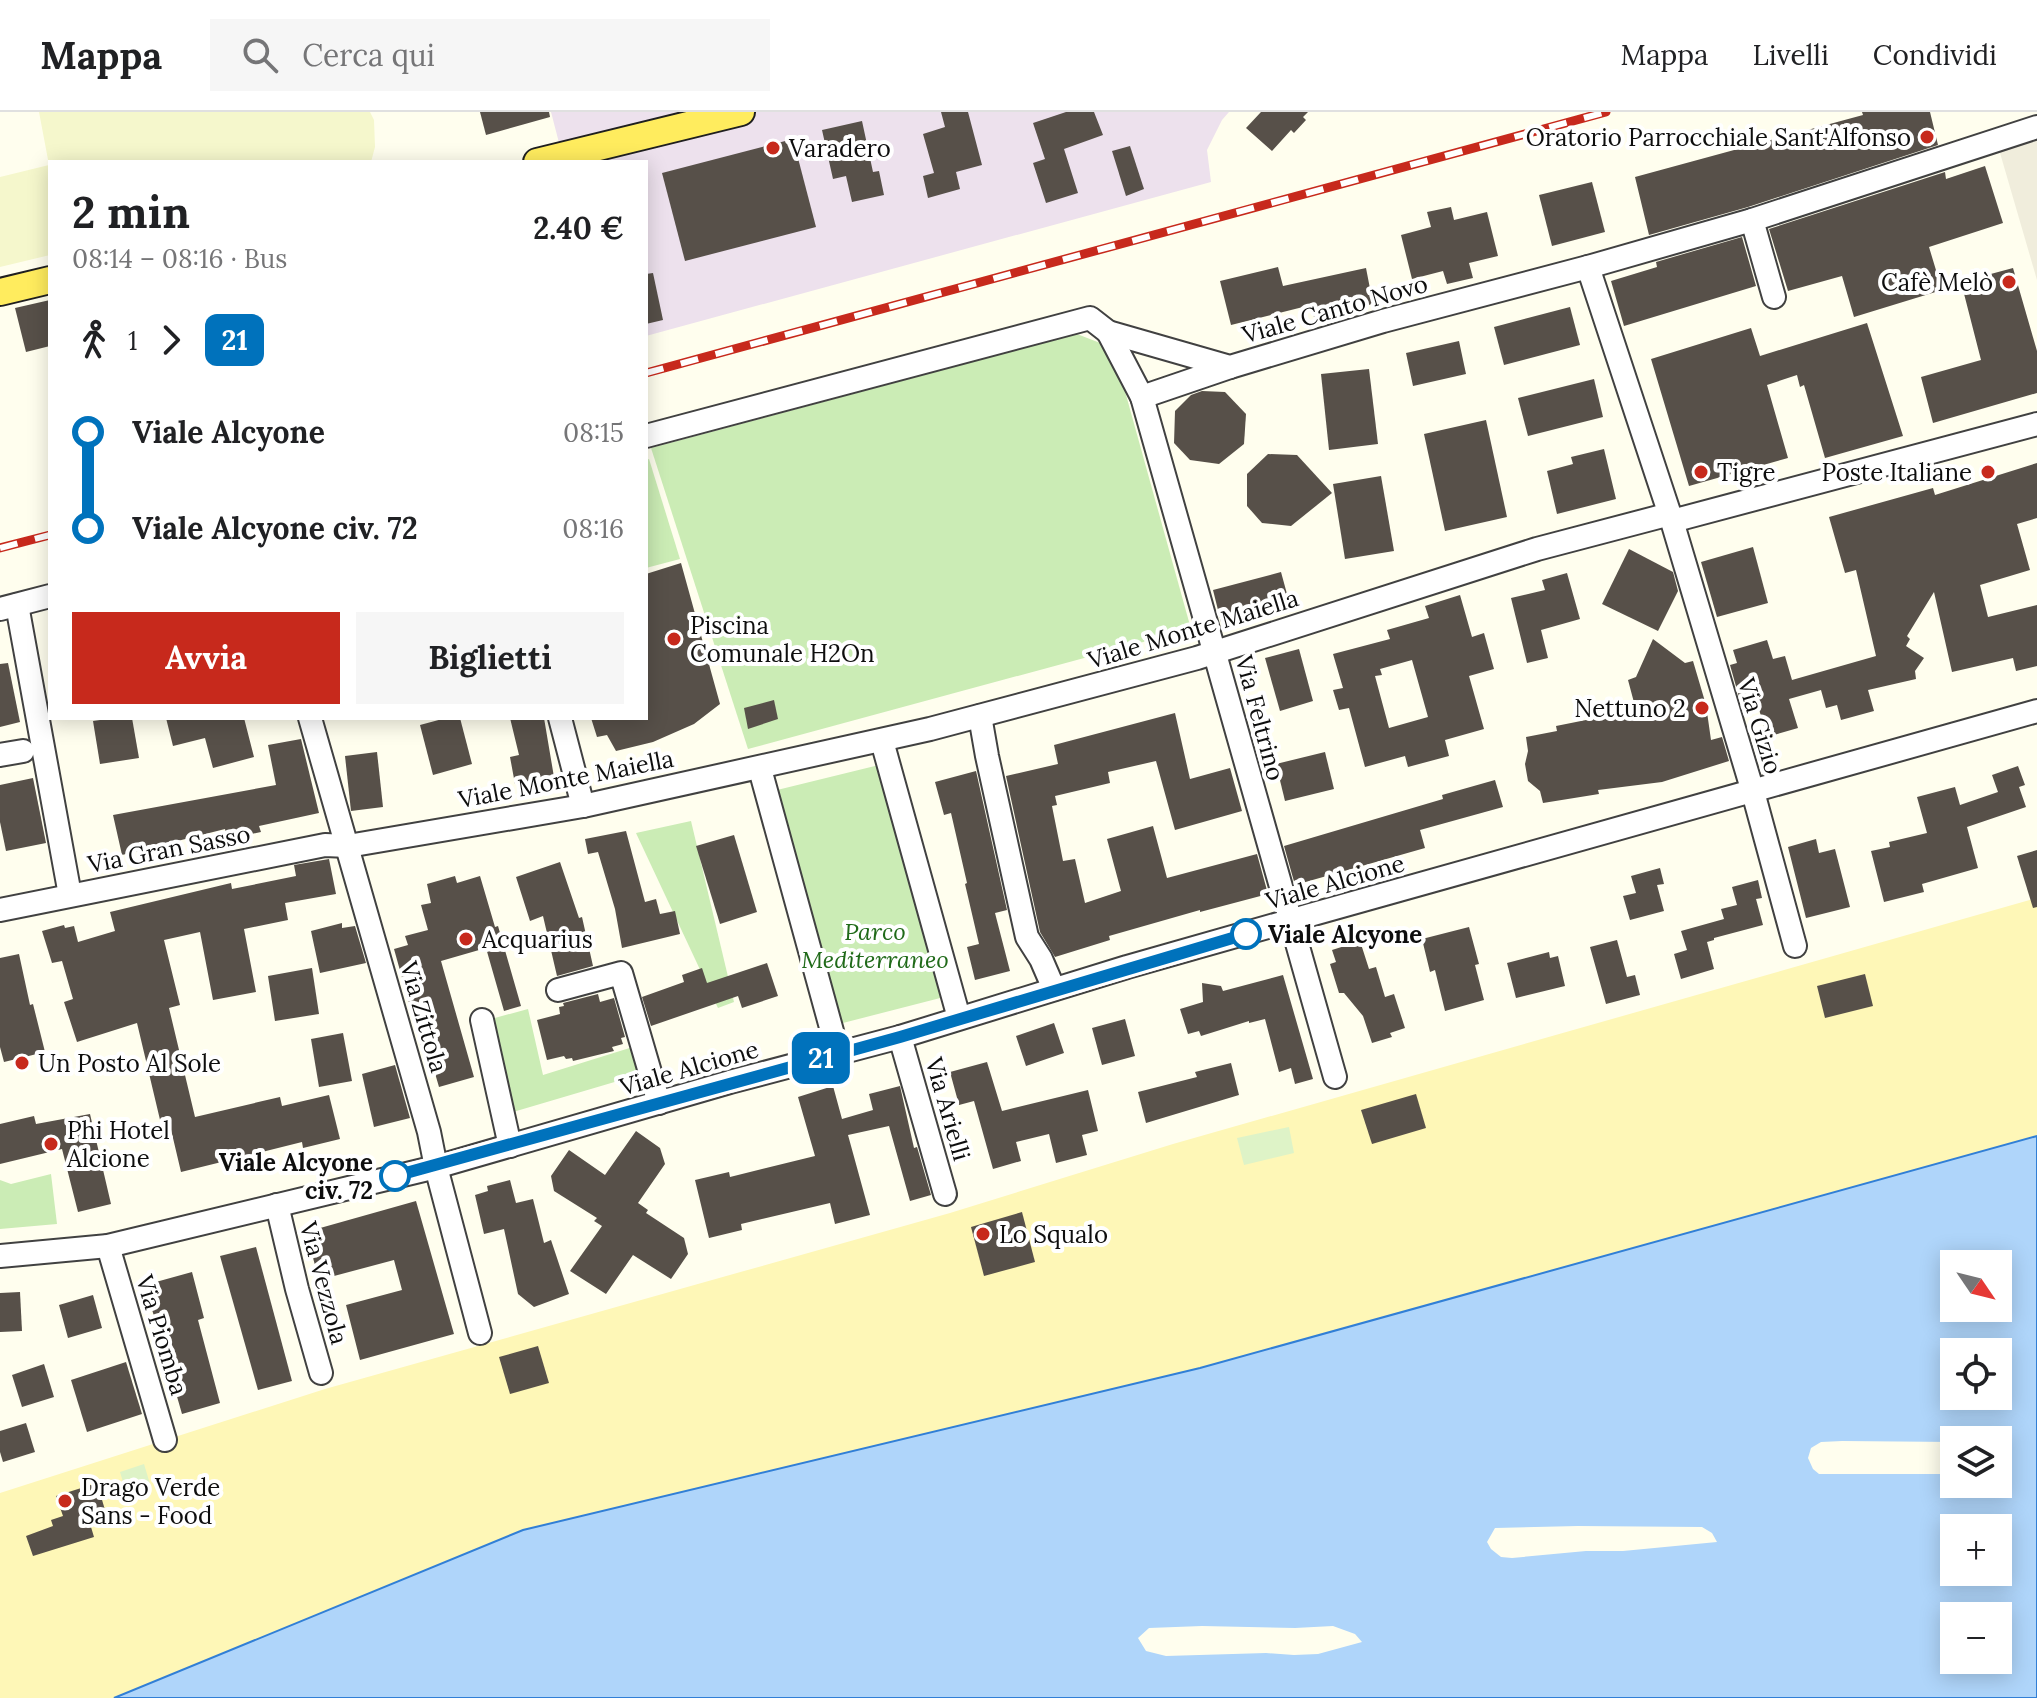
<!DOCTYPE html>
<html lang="it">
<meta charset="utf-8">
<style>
body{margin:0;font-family:Lora,serif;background:#f6f6f6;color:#202124;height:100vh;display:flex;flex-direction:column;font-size:30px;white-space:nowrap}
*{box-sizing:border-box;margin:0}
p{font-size:26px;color:#757577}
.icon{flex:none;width:44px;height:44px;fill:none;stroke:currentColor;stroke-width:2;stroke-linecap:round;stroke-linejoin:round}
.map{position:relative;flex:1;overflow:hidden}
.drawer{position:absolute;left:48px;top:48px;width:600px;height:560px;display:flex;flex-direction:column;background:#fff;border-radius:0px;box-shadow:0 4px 20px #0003}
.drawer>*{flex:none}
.badge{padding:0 16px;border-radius:12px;font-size:28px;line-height:52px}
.needle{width:52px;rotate:125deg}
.buttons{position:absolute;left:1940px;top:1138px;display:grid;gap:16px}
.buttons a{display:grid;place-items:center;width:72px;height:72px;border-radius:0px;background:#fff;box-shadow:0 4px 20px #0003;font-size:40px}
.map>.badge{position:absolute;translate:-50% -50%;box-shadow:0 0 0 4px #fff}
.legs{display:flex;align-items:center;gap:12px;height:88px;padding:0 24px;font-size:26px}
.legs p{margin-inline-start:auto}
.head{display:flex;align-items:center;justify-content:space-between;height:136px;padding:0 24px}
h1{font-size:44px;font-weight:700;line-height:60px}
.primary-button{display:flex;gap:16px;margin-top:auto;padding:16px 24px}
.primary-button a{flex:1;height:92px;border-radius:0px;background:#c7291c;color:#fff;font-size:32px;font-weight:700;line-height:92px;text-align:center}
.primary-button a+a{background:#f6f6f6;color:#202124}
ul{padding:0 24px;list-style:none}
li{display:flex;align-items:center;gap:28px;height:96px;font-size:30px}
li i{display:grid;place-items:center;width:12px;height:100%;margin:0 10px;background:currentColor}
li i::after{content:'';width:20px;height:20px;margin:-10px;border:6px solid;border-radius:50%;background:#fff}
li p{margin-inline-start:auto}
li:first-child i{background:linear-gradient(#0000 50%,currentColor 0)}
li:last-child i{background:linear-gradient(currentColor 50%,#0000 0)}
header{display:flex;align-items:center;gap:48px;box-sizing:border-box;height:112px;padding:0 40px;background:#fff;border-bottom:2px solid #e0e0e0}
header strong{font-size:38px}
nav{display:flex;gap:44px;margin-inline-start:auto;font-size:28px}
.search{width:560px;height:72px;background:#f6f6f6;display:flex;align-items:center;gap:20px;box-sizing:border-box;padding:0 28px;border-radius:0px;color:#757577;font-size:30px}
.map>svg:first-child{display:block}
.industrial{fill:#ede1ed}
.farmland{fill:#f5f7cc}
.green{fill:#cbecb5}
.sand{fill:#fef7b7}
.pitch{fill:#def3c7}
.plaza{fill:#f0eddc}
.water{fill:#afd5fa;stroke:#317fd6;stroke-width:2;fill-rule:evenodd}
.pier{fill:#fffeee}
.building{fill:#575049;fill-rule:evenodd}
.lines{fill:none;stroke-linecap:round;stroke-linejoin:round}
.minor-casing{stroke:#414141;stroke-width:26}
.major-casing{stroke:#1f1f1f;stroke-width:30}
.minor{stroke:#fff;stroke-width:22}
.major{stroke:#ffec5e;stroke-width:26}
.rail-casing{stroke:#c7291c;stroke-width:9}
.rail{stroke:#fff;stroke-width:6;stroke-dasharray:18;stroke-linecap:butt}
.line-1-casing{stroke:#fff;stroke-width:18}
.line-1{stroke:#0072bc;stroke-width:12}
.poi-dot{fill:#c7291c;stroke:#fff;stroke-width:3}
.stop-1-dot{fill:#fff;stroke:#0072bc;stroke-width:4}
.labels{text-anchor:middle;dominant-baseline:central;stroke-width:8;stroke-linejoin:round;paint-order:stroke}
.poi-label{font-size:24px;fill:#0e0e0e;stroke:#fff;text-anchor:start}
.street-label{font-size:24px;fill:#0e0e0e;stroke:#fff}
.park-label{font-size:24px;font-style:italic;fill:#206a19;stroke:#fff}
.stop-label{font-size:24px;font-weight:bold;fill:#0e0e0e;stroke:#fff;text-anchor:start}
</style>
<header>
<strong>Mappa</strong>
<div class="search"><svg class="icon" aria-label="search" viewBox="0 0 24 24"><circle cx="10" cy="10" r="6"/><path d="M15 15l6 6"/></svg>Cerca qui</div>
<nav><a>Mappa</a><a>Livelli</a><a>Condividi</a></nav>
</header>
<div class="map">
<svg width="2037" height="1586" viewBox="0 0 2037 1586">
<rect width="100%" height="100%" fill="#fffeee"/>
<path class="industrial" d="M551,0h678l-7,8 -15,30 4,32 -565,154v-174h-82z"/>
<path class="farmland" d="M39,0h331l4,8 1,27 -4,15h-321v93l-50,12v-90l49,-12z"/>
<g class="green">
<path d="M1077,222l36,14 78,281 -443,120 -97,-301z"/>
<path d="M649,347l31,100 -34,9v-108z"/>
<path d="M879,653l69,231 -109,28 -66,-233z"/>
<path d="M691,709l43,181 -16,6 -82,-175z"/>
<path d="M528,897l15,66 93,-29 9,27 -139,41 -15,-95z"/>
<path d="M51,1062l6,50 -57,5v-49l11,4z"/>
</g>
<path class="sand" d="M2037,786v238l-837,232 -677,162 -409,168h-114v-205l325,-104 625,-176 223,-69z"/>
<g class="pitch">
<path d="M1289,1015l5,26 -50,12 -7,-27z"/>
<path d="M144,1352l6,20 -24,8 -6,-20z"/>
</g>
<path class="plaza" d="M2037,23v145l-39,-134z"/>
<path class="water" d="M2037,1024v562h-1923l409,-168 677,-162zM1954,1152h44v44h-44zM1954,1240h44v44h-44zM1954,1328h44v44h-44zM1954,1416h44v44h-44zM1954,1504h44v44h-44z"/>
<g class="pier">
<path d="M1842,1329l112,1v32h-135l-6,-5 -5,-11 3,-10 10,-6z"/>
<path d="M1578,1414l124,1 10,6 5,9 -94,9h-37l-74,7 -11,-1 -10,-8 -4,-7 8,-14z"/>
<path d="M1202,1514l93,2 38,-2 22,8 7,8 -44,12 -24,1 -28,-2 -100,3 -20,-5 -8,-13 11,-10z"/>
</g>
<g class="building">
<path d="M480,0h69l1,5 -64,18z"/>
<path d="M941,0h27l14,53 -26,7 4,17 -32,9 -5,-22 11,-3 -11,-39 22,-7z"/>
<path d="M1066,0h28l9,23 -39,14 14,44 -32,10 -13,-40 12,-4 -12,-36z"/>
<path d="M1261,0h47l-5,5 3,3 -12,13 -3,-3 -19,21 -26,-23z"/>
<path d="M1862,0h68l8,33 -190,62 -99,28 -14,-58 228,-62z"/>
<path d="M862,9l11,51 6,-1 5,24 -32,7 -6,-26 -13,3 -11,-49z"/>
<path d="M793,27l23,88 -131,34 -23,-88z"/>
<path d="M1130,34l14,43 -18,7 -14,-45z"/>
<path d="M1985,54l18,57 -74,24 13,43 -88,27 -12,-41 -54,15 -19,-62 176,-57 1,7z"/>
<path d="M1592,70l13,50 -53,14 -13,-51z"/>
<path d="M1451,95l3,13 33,-8 11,44 -29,7 4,15 -26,6 -4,-13 -31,8 -11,-44 30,-8 -4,-15z"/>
<path d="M1742,125l14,49 -132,40 -13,-45 46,-14 -1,-5z"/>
<path d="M1278,155l5,19 83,-18 7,36 -59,13 -3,-12 -80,20 -11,-44z"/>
<path d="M2013,156l24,83v42l-104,30 -12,-46 60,-17 -20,-78z"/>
<path d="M653,161l10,47 -17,4v-50z"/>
<path d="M50,188v46l-24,6 -11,-44z"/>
<path d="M1570,195l10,38 -76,20 -10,-38z"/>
<path d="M1867,211l36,113 -78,22 -21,-73 -4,2 -3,-12 -30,10 21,73 -99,28 -38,-127 100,-31 9,28z"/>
<path d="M1459,229l7,33 -53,12 -7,-33z"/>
<path d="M1369,257l9,75 -49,6 -8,-76z"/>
<path d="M1594,267l9,38 -75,19 -10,-38z"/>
<path d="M1202,279l23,1 21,22 -2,30 -25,20 -29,-4 -16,-17 1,-32 16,-16z"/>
<path d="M1486,308l21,97 -62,14 -21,-97z"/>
<path d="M1604,337l12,50 -59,15 -10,-43 26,-7 -2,-7z"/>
<path d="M1268,342l29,1 35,38 -41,33 -29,-3 -15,-17v-32z"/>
<path d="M2037,351v55l-20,6 13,46 -50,15 8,32 49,-12v61l-21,5 -3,-13 -61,14 -18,-80 -27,44 3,3 -4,7 18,12 -9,13 1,8 -48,11 6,21 -33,9 -4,-15 -11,3 -5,-18 -32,9 9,29 -31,9 -13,-45 -15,5 -9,-32 7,-2 -4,-13 34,-10 6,19 12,-3 7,24 84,-24 -20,-86 -11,3 -16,-56 104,-29 2,7z"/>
<path d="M1381,364l13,75 -49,8 -12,-75z"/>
<path d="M1753,435l15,56 -51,14 -16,-55z"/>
<path d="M1629,437l44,23 5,19 -20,40 -56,-27z"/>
<path d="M681,451l39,141 -26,20 -41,18 -37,9 -9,-16 -10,2 -6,-19h55v-144z"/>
<path d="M1281,460l9,33 -69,17 -8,-32z"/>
<path d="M1567,461l13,46 -39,11 7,28 -21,5 -16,-65 34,-8 -3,-10z"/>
<path d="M1460,483l12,42 12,-4 10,36 -25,7 15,53 -39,11 4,16 -41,11 -3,-11 -40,11 -16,-59 -10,2 -6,-20 10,-2 -10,-34 57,-15 -3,-9 42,-12 -4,-12zM1412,548l16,57 -39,11 -14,-52 7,-1 -2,-6z"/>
<path d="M1653,527l32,24 8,-2 13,44 5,35 11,-3 7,24 -67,21 -64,8 1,4 -56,9 -3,-12 -12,-10 -3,-17 3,-13 -2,-14 31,-6 -1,-5 80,-16 -8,-30 8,-3z"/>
<path d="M1299,537l14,52 -33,10 -15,-53z"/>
<path d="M8,551l12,59 -20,5v-63z"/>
<path d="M774,588l4,19 -30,10 -4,-21z"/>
<path d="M1175,601l15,66 40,-11 12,43 -67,19 -19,-69 -48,11 2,11 -55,13 2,9 -5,1 11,55 12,-2 10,44 36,-12 -14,-52 46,-13 14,52 90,-24 11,40 -68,18v-2l-91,26 1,4 -55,17 -15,-25 -34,-156 52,-12 -4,-19z"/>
<path d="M114,606h18l7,40 -39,6 -7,-43z"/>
<path d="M166,606h78l10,39 -41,11 -8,-30 -32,8z"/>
<path d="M446,606h14l12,46 -39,11 -13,-50z"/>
<path d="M510,606h34l10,59 -39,7 -5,-27 9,-2z"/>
<path d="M301,627l18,74 -60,13 2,6 -34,7 -2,-10 -103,26 -9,-40 163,-30 -8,-40z"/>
<path d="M377,640l6,55 -32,4 -6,-55z"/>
<path d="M1325,640l9,37 -49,12 -9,-37z"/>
<path d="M2018,654l7,19 -6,2 7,20 -59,20 11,41 -56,16 2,8 -40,10 -13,-51 19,-4 -1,-5 38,-9 -10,-36 38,-10 5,18 38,-13 -6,-17z"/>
<path d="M976,659l31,139 -12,3 15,58 -35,9 -8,-33 12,-3 -14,-60 2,-1 -16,-70 -7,2 -9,-33z"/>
<path d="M33,666l13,65 -40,8 -6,-29v-37z"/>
<path d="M1495,668l8,27 -83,23 5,18 -130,37 -11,-39 159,-47 -1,-4z"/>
<path d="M626,719l19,71 11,-3 4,15 15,-3 5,23 -58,14 -7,-39 -17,-57 -10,2 -3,-15z"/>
<path d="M734,723l23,77 -37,12 -24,-78z"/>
<path d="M1816,727l3,14 16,-4 15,58 -44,11 -18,-71z"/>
<path d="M2037,738v57l-4,1 -16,-52z"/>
<path d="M329,747l7,35 -51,9 3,17 -44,9 12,63 -43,8 -13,-68 -36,8 16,65 -11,3 26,109 85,-20 2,9 47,-11 11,44 -37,9 -1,-6 -121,30 -12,-51 -8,3 -24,-101 -60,19 -13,-40 9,-3 -11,-38 -10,2 -10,-32 22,-6 1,3 9,-2 4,16 37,-11 -5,-19 121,-29 1,6 64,-13 -2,-11z"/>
<path d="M560,750l19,56 3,-1 11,49 -36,10 -14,-60 -13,5 -14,-44z"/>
<path d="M1660,756l4,16 -7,1 7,26 -34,9 -7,-24 13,-3 -5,-17z"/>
<path d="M455,764l2,7 23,-7 15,51 3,-1 23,80 -17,5 -18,-63 -45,13 33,116 -35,10 -7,-24 -6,1 -32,-115 14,-4 -3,-9 23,-6 -7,-25 10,-2 -4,-19z"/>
<path d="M1758,768l4,18 -6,1 7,26 -49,13v2l-7,2 7,27 -33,10 -7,-25 13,-4 -6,-19 43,-12 -3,-10 16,-4 -5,-18z"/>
<path d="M342,811v5l13,-2 11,37 -46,10 -9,-42z"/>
<path d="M1469,815l10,37 -4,1 9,35 -39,11 -10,-41 -5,2 -8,-33z"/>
<path d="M1617,828l10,37 8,-2 5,20 -34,9 -16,-57z"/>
<path d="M1351,832l1,3 9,-3 8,25 7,-2 9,30 9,-3 11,34 -15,5 2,4 -20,6 -9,-27 -19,-23h-5l-9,-29 6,-2 -4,-12z"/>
<path d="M1549,840l1,6 8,-2 7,30 -49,12 -9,-35z"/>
<path d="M19,842l11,51 3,-1 12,48 -41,10 -4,-15v-89z"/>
<path d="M767,851l11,33 -36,12 -4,-12 -87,30 -9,-29 42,-15 -2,-7 20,-7 5,15z"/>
<path d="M312,856l7,46 -44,7 -7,-45z"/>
<path d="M1865,862l8,32 -48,12 -8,-32z"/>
<path d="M1283,863l30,104 -18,5 -4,-16 -12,4 -14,-53 -16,4v-2l-48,15 -2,-5 -11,3 -8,-25 23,-7 -1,-19 19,3 2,5z"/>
<path d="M598,882l2,8 14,-4 11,39 -4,1 2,6 -11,3 2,4 -41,10 -1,-3 -6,1 -2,-3 -17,4 -10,-40 23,-6 -1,-7 5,-1 -1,-3z"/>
<path d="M1125,907l10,37 -33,9 -10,-37z"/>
<path d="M1054,911l10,30 -38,13 -10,-30z"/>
<path d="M343,921l9,48 -33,6 -8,-48z"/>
<path d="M987,950l15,49 86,-21 10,41 -16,4 5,20 -31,8 -7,-29 -33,8 5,19 -28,8 -19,-68 -15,4 -9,-33z"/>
<path d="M1231,951l8,32 -93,28 -8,-31 59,-15 -2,-5z"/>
<path d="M395,953l15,53 -36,9 -12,-53z"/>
<path d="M833,974l9,33 31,-9 -4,-16 31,-8 14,62 3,-1 14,48 -21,6 -21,-75 -41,9 22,80 -35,9 -5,-21 -89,21 1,6 -33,8 -14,-58 34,-8 1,5 85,-21 -17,-59z"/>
<path d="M1416,982l10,34 -54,16 -11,-34z"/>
<path d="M90,1002l21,90 -33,8 -16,-63 -62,15v-40l34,-8 2,8z"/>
<path d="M636,1019l24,17 5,16 -27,39 10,7 -2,3 38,25 4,16 -17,25 -38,-24 -27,39 -36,-23 32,-45 -8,-5 3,-3 -43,-27 -3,-15 18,-26 36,25z"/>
<path d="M510,1068l6,23 17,-4 11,44 7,-3 18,54 -35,13 -16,-13 -14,-65 -20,5 -9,-39 13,-4 -1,-5z"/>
<path d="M416,1089l38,133 -94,26 -14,-55 56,-15 -8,-30 -75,20 -13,-48z"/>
<path d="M1022,1100l13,50 -51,14 -13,-49z"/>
<path d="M256,1135l36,134 -34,9 -38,-134z"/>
<path d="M192,1160l12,46 -6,2 22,83 -38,11 -37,-129z"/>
<path d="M20,1180l2,39 -22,1v-39z"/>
<path d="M93,1183l9,33 -34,10 -9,-33z"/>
<path d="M538,1234l11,37 -39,11 -11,-37z"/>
<path d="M126,1250l16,52 -55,18 -16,-52z"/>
<path d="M44,1252l10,33 -32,10 -10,-32z"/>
<path d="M26,1311l9,29 -32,10 -3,-10v-21z"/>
<path d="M97,1371l11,37 -17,7 3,10 -61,19 -7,-20 27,-10 -2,-6 12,-4 -7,-20z"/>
</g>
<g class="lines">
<g class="minor-casing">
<g id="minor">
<path d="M1752,108l22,77"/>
<path d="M1588,155l84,254 365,-97"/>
<path d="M1108,220l34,65 193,680"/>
<path d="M1142,285l88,-30"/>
<path d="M646,324l444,-118 18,14 122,35 153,-46 205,-54 164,-47 285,-93"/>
<path d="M1672,409l81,271 42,154"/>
<path d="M17,493l53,290"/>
<path d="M0,497l50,-13"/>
<path d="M980,604l7,40 40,181 14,22 13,30"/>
<path d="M310,606l119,414 7,35 44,166"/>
<path d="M560,606l23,88"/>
<path d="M882,629l77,277"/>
<path d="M0,643l23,-4"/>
<path d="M760,657l78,284"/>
<path d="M0,798l325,-65 23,1 235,-40 347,-77 267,-71 340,-109 133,-35"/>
<path d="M558,878l63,-17 38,130"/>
<path d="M482,908l28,126"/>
<path d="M900,925l45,157"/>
<path d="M277,1093l20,84 24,84"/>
<path d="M108,1134l57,194"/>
<path d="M0,1144l108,-10 328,-79 294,-85 170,-45 227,-70 183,-52 727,-204"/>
</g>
</g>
<g class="major-casing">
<g id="major">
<path d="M537,50l204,-50"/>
<path d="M0,180l50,-12"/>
</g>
</g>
<use href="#minor" class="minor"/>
<use href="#major" class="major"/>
<g class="rail-casing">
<g id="rail">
<path d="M646,261l960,-261"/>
<path d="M0,436l50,-13"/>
</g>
</g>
<use href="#rail" class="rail"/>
</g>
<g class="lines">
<g class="line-1-casing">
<path id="line-1" d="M395,1064l505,-139 346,-103"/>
</g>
<use href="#line-1" class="line-1"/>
</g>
<g class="poi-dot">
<circle cx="1927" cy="25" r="8"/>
<circle cx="773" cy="36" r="8"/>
<circle cx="2009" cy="170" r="8"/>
<circle cx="1701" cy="360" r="8"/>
<circle cx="1988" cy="360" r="8"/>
<circle cx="674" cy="527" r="8"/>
<circle cx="1702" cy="596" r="8"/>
<circle cx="466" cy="827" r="8"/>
<circle cx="22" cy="951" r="8"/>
<circle cx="51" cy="1032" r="8"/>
<circle cx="983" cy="1122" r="8"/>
<circle cx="65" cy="1389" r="8"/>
</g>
<g class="stop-1-dot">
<circle cx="1246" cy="822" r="14"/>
<circle cx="395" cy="1064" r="14"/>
</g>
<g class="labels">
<g class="poi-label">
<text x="1911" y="25" text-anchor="end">Oratorio Parrocchiale Sant'Alfonso</text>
<text x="789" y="36">Varadero</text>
<text x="1993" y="170" text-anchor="end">Cafè Melò</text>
<text x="1717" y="360">Tigre</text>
<text x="1972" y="360" text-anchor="end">Poste Italiane</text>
<text x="690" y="513">Piscina<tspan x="690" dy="28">Comunale H2On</tspan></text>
<text x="1686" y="596" text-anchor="end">Nettuno 2</text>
<text x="482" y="827">Acquarius</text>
<text x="38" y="951">Un Posto Al Sole</text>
<text x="67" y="1018">Phi Hotel<tspan x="67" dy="28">Alcione</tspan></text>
<text x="999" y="1122">Lo Squalo</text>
<text x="81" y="1375">Drago Verde<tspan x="81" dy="28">Sans - Food</tspan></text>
</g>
<g class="street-label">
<text transform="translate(1335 197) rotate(-16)">Viale Canto Novo</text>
<text transform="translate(1193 517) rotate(-17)">Viale Monte Maiella</text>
<text transform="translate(1260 606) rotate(75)">Via Feltrino</text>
<text transform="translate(1760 614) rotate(73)">Via Gizio</text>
<text transform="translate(566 667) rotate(-11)">Viale Monte Maiella</text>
<text transform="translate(169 737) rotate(-11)">Via Gran Sasso</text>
<text transform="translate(1335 770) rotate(-16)">Viale Alcione</text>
<text transform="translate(424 905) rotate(74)">Via Zittola</text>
<text transform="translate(689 956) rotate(-16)">Viale Alcione</text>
<text transform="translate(948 997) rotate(74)">Via Arielli</text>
<text transform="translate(324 1171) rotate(75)">Via Vezzola</text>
<text transform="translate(162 1223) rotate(73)">Via Piomba</text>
</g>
<g class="park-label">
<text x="875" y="819">Parco<tspan x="875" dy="28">Mediterraneo</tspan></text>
</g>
<g class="stop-label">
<text x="1268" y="822">Viale Alcyone</text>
<text x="373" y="1050" text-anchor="end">Viale Alcyone<tspan x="373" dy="28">civ. 72</tspan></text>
</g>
</g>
</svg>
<div class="buttons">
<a><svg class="needle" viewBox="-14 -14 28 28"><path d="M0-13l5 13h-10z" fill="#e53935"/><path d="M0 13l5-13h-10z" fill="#757577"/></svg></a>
<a><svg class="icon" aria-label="locate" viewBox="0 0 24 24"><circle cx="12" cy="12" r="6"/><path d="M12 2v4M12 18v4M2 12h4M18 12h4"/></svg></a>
<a><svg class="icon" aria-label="layers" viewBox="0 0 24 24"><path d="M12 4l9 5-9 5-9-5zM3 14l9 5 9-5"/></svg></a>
<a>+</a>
<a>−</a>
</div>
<b class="badge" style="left:821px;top:946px;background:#0072bc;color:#fff">21</b>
<section class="drawer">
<div class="head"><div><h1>2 min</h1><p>08:14 – 08:16 · Bus</p></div><b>2.40 €</b></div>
<div class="legs"><svg class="icon" aria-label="walk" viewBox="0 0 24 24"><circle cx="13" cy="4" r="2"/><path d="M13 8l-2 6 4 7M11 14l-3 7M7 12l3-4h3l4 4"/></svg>1<svg class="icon" aria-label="forward" viewBox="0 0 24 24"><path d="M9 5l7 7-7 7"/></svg><b class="badge" style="background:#0072bc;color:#fff">21</b></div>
<ul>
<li><i style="color:#0072bc"></i><b>Viale Alcyone</b><p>08:15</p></li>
<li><i style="color:#0072bc"></i><b>Viale Alcyone civ. 72</b><p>08:16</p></li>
</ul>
<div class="primary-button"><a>Avvia</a><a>Biglietti</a></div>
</section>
</div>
